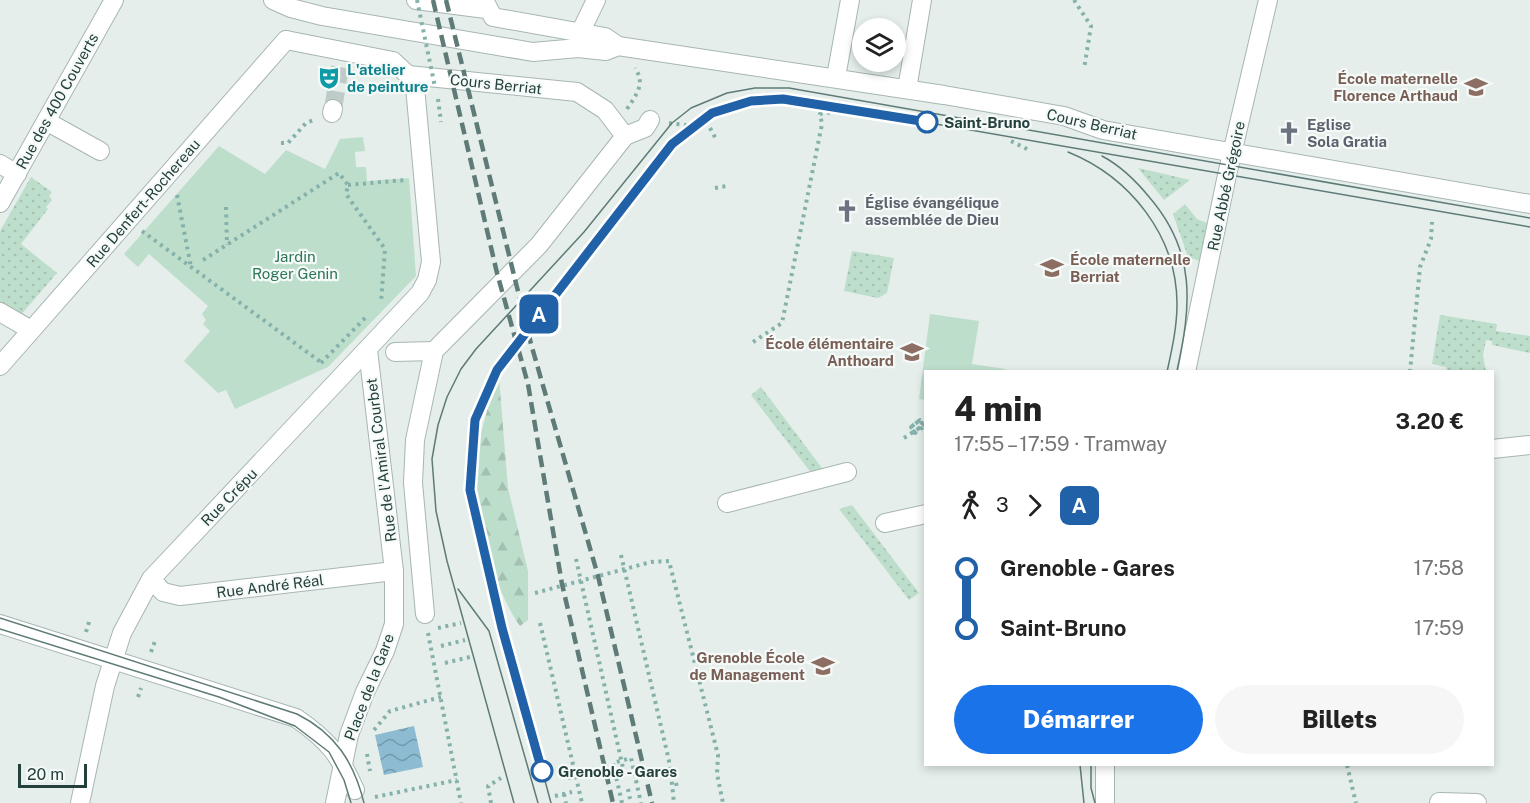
<!DOCTYPE html>
<html lang="fr">
<meta charset="utf-8">
<style>
body{margin:0;font-family:"Public Sans",sans-serif;background:#f6f6f6;color:#222;height:100vh;display:flex;flex-direction:column;font-size:22px;white-space:nowrap}
*{box-sizing:border-box;margin:0}
p{font-size:20px;color:#767676}
.icon{flex:none;width:33px;height:33px;fill:none;stroke:currentColor;stroke-width:2;stroke-linecap:round;stroke-linejoin:round}
.map{position:relative;flex:1;overflow:hidden}
.details{position:absolute;left:924px;top:370px;width:570px;height:396px;display:flex;flex-direction:column;background:#fff;border-radius:0px;box-shadow:0 3px 9px #0003}
.details>*{flex:none}
.badge{padding:0 12px;border-radius:9px;font-size:21px;line-height:39px}
.controls{position:absolute;left:852px;top:18px;display:grid;gap:12px}
.controls a{display:grid;place-items:center;width:54px;height:54px;border-radius:50%;background:#fff;box-shadow:0 3px 9px #0003;font-size:30px}
.scale{position:absolute;left:18px;bottom:15px;width:69px;box-sizing:border-box;padding-left:6px;border:3px solid #24403d;border-top:0;font-size:16px;line-height:21px;white-space:nowrap;color:#24403d;-webkit-text-stroke:4px #f5faf8;paint-order:stroke}
.map>.badge{position:absolute;translate:-50% -50%;box-shadow:0 0 0 3px #fff}
.legs{display:flex;align-items:center;gap:9px;height:66px;padding:0 30px;font-size:20px}
.legs p{margin-inline-start:auto}
.summary{display:flex;align-items:center;justify-content:space-between;height:102px;padding:0 30px}
h1{font-size:33px;font-weight:800;line-height:45px}
.primary-button{display:flex;gap:12px;margin-top:auto;padding:12px 30px}
.primary-button a{flex:1;height:69px;border-radius:36px;background:#1a73e8;color:#fff;font-size:24px;font-weight:800;line-height:69px;text-align:center}
.primary-button a+a{background:#f6f6f6;color:#222}
ul{padding:0 30px;list-style:none}
li{display:flex;align-items:center;gap:21px;height:60px;font-size:22px}
li i{display:grid;place-items:center;width:9px;height:100%;margin:0 8px;background:currentColor}
li i::after{content:'';width:15px;height:15px;margin:-8px;border:4px solid;border-radius:50%;background:#fff}
li p{margin-inline-start:auto}
li:first-child i{background:linear-gradient(#0000 50%,currentColor 0)}
li:last-child i{background:linear-gradient(currentColor 50%,#0000 0)}
.map>svg:first-child{display:block}
.grass{fill:url(#grass-dots)}
.forest{fill:url(#forest-firs)}
.park{fill:#bedecc}
.water{fill:url(#water-waves)}
.lines{fill:none;stroke-linecap:round;stroke-linejoin:round}
.minor-tunnel{stroke:#becbc8;stroke-width:18;stroke-dasharray:18 9;stroke-linecap:butt}
.minor-casing{stroke:#a7b6b3;stroke-width:20}
.path{stroke:#85b1ab;stroke-width:4;stroke-dasharray:3 4.5;stroke-linecap:butt}
.minor{stroke:#fff;stroke-width:18}
.tram{stroke:#5e7b78;stroke-width:1.5}
.rail{stroke:#5e7b78;stroke-width:4.5;stroke-dasharray:12 6;stroke-linecap:butt}
.path-bridge{stroke:#85b1ab;stroke-width:4;stroke-dasharray:3 4.5;stroke-linecap:butt}
.line-1-casing{stroke:#fff;stroke-width:14}
.line-1{stroke:#2061a7;stroke-width:9}
.stop-1-dot{fill:#fff;stroke:#2061a7;stroke-width:3}
.labels{text-anchor:middle;dominant-baseline:central;stroke-width:4.5;stroke-linejoin:round;paint-order:stroke}
.culture-label{font-size:15px;font-weight:bold;fill:#0d838f;stroke:#f5faf8;text-anchor:start}
.education-label{font-size:15px;font-weight:bold;fill:#785e54;stroke:#f5faf8;text-anchor:end}
.street-label{font-size:15px;fill:#24403d;stroke:#f5faf8}
.stop-label{font-size:15px;font-weight:bold;fill:#24403d;stroke:#f5faf8;text-anchor:start}
.worship-label{font-size:15px;font-weight:bold;fill:#5b616d;stroke:#f5faf8;text-anchor:start}
.park-label{font-size:15px;fill:#2e7657;stroke:#f5faf8}
</style>
<div class="map">
<svg width="1530" height="803" viewBox="0 0 1530 803">
<defs>
<pattern id="grass-dots" width="8" height="8" patternUnits="userSpaceOnUse" patternTransform="scale(1.5)"><rect width="8" height="8" fill="#bedecc"/><path d="M2 2h.1M6 6h.1" fill="none" stroke="#a3c0b0" stroke-width="1.8" stroke-linecap="round"/></pattern>
<pattern id="forest-firs" width="22" height="20" patternUnits="userSpaceOnUse" patternTransform="scale(1.5)"><rect width="22" height="20" fill="#bedecc"/><path d="M5 1l3.5 6h-7zM16 11l3.5 6h-7z" fill="#a3c0b0"/></pattern>
<pattern id="water-waves" width="16" height="10" patternUnits="userSpaceOnUse" patternTransform="scale(1.5)"><rect width="16" height="10" fill="#8dbbd2"/><path d="M0 5q4-4 8 0t8 0" fill="none" stroke="#7399ac"/></pattern>
</defs>
<rect width="100%" height="100%" fill="#e5eeeb"/>
<g class="grass">
<path d="M1138,168l52,12 -26,20z"/>
<path d="M31,177l21,15 -3,4 3,4 -6,7 2,2 -27,35 36,29 -37,43 -20,-12v-73z"/>
<path d="M1185,204l12,15 10,4 -7,38 -12,-4 -15,-43z"/>
<path d="M852,251l42,7 -7,35 -9,5 -34,-7z"/>
<path d="M1440,315l57,9 -1,7 34,5v17l-38,-8v-4l-6,-1 -3,15 3,17h-39l-1,-5 -14,-3z"/>
<path d="M761,387l64,85 -13,2 -61,-79z"/>
<path d="M852,505l67,88 -10,7 -70,-91z"/>
</g>
<path class="forest" d="M499,378l9,110 20,83v49l-8,6c-27,-37 -52,-127 -44,-173 5,-22 12,-45 18,-67z"/>
<g class="park">
<path d="M363,137l2,14 -10,1 1,15h10l1,14 42,-3 7,98 -88,91 -93,42 -9,-19 -8,3 -34,-32 26,-30 -7,-7 3,-4 -4,-6 6,-8 -59,-52 -11,13 -14,-13 95,-108 46,28 21,-24 39,19 15,-30z"/>
<path d="M930,314l49,7 -7,43 33,5v3h-79l-1,28 -6,-1z"/>
</g>
<path class="water" d="M414,726l9,41 -39,8 -9,-40z"/>
<g class="lines">
<path class="minor-tunnel" d="M333,109l7,-42"/>
<g class="minor-casing">
<g id="minor">
<path d="M273,0l18,8 31,8 211,36 45,-4 28,3 12,-5"/>
<path d="M416,0l70,9"/>
<path d="M484,0l9,17 112,20 13,9 326,49 120,21 39,14 427,74"/>
<path d="M580,33l16,-33"/>
<path d="M408,75l169,17 28,18 20,26"/>
<path d="M836,77l14,-77"/>
<path d="M907,89l15,-89"/>
<path d="M332,113l1,-4"/>
<path d="M46,121l54,30"/>
<path d="M0,164l17,10"/>
<path d="M0,203l114,-203"/>
<path d="M0,312l31,18"/>
<path d="M395,352l39,-1"/>
<path d="M0,366l286,-326"/>
<path d="M1186,372l41,-197 41,-175"/>
<path d="M1492,449l38,-4"/>
<path d="M727,503l120,-31"/>
<path d="M885,523l41,-9"/>
<path d="M151,579l12,13 17,4 214,-25"/>
<path d="M425,614l-12,-131 2,-43 19,-89 105,-106 86,-109 20,-8 5,-8"/>
<path d="M0,624l296,94c32,22 43,36 59,72"/>
<path d="M1105,765v38"/>
<path d="M1439,802l38,1"/>
<path d="M80,803l25,-117 17,-53 29,-54 269,-286 7,-13 4,-18 -16,-175 -7,-12 -15,-14 -107,-21"/>
<path d="M335,803l14,-68 16,-43 20,-41 9,-27v-53l-26,-221"/>
</g>
</g>
<g class="path">
<path d="M1074,0l17,26 -7,43"/>
<path d="M438,99l3,23"/>
<path d="M627,109c9,-14 19,-25 8,-41"/>
<path d="M669,123l24,3"/>
<path d="M710,128l6,11"/>
<path d="M1011,141l18,9"/>
<path d="M281,143h7l18,-20 8,-3"/>
<path d="M348,185l57,-5"/>
<path d="M715,188l11,-2"/>
<path d="M177,195l14,72"/>
<path d="M226,207l1,38"/>
<path d="M142,231l180,132"/>
<path d="M203,260l136,-87 9,12 -2,9 39,55 -4,53"/>
<path d="M753,342l29,-19 40,-199 -2,-10 21,-3"/>
<path d="M321,363l46,-47"/>
<path d="M1410,372l10,-105 11,-28 1,-17"/>
<path d="M904,438l20,-13 -4,-5 -9,7 3,5 9,-7 -3,-5 -9,7 4,6 11,-8"/>
<path d="M621,555l49,210 4,38"/>
<path d="M576,559l47,209"/>
<path d="M535,593l116,-31 18,-1 49,194 -1,19 6,29"/>
<path d="M540,623l42,180"/>
<path d="M438,628l23,-5"/>
<path d="M86,632l3,-10"/>
<path d="M428,633l33,170"/>
<path d="M441,646l24,-6"/>
<path d="M151,652l4,-11"/>
<path d="M445,663l25,-6"/>
<path d="M138,697l3,-9"/>
<path d="M374,730l16,-19 51,-14"/>
<path d="M367,754l3,17"/>
<path d="M1347,765l9,38"/>
<path d="M568,778l8,-2"/>
<path d="M676,783l1,5"/>
<path d="M628,789l2,10"/>
<path d="M564,794l2,9"/>
<path d="M555,796l17,-4"/>
<path d="M375,797l82,-17"/>
<path d="M491,803l-3,-17 13,-8"/>
<path d="M622,803l-9,-40 18,-5 10,45"/>
</g>
<use href="#minor" class="minor"/>
<g class="tram">
<path d="M1068,152c62,25 109,84 109,152 0,23 -5,45 -10,68"/>
<path d="M1102,156c19,10 35,26 48,42 47,55 41,108 27,174"/>
<path d="M458,589l31,42 49,172"/>
<path d="M0,618l297,96c38,19 57,48 67,89"/>
<path d="M0,629l219,68 76,29 34,26 15,28 7,23"/>
<path d="M1080,765l4,38"/>
<path d="M1091,765v23l4,15"/>
<path d="M514,803l-67,-242 -11,-50 -4,-52 6,-34 9,-28 14,-28 15,-20 108,-117 88,-109 19,-15 36,-15 28,-5h34l741,130"/>
<path d="M551,803l-76,-283 -6,-46 10,-66 18,-38 55,-73 120,-153 21,-18 19,-13 26,-9 27,-5 38,2 727,126"/>
</g>
<g class="rail">
<path d="M433,0l64,273 31,111 34,200 51,219"/>
<path d="M446,0l85,344 67,232 54,227"/>
</g>
<path class="path-bridge" d="M417,0l18,87"/>
</g>
<g class="lines">
<g class="line-1-casing">
<path id="line-1" d="M542,771l-40,-143 -32,-138 5,-70 22,-50 175,-226 40,-31 39,-12 32,-2 144,23"/>
</g>
<use href="#line-1" class="line-1"/>
</g>
<defs>
<g id="theatre-bare" transform="scale(1.8)"><path d="M-5-5.5Q0-4 5-5.5V0Q5 5 0 6Q-5 5-5 0ZM-3.3-2.5H-1v1.5H-3.3ZM1-2.5H3.3v1.5H1ZM-2.8 1Q0 5.5 2.8 1Z" fill="#0f9aa8" stroke="#f5faf8" stroke-width="2.5" paint-order="stroke"/></g>
<g id="school-bare" transform="scale(1.8)"><path d="M0-5L7-2L0 1L-7-2ZM-4 1L0 2.5L4 1V4Q0 6-4 4Z" fill="#8d6e63" stroke="#f5faf8" stroke-width="2.5" paint-order="stroke"/></g>
<g id="church-bare" transform="scale(1.8)"><path d="M-1.2-6h2.4v3.5h3.3v2.4h-3.3V6h-2.4V-.1h-3.3v-2.4h3.3Z" fill="#6b7280" stroke="#f5faf8" stroke-width="2.5" paint-order="stroke"/></g>
<g id="university-bare" transform="scale(1.8)"><path d="M0-5L7-2L0 1L-7-2ZM-4 1L0 2.5L4 1V4Q0 6-4 4Z" fill="#8d6e63" stroke="#f5faf8" stroke-width="2.5" paint-order="stroke"/></g>
</defs>
<g fill-rule="evenodd">
<use href="#theatre-bare" x="329" y="78"/>
<use href="#school-bare" x="1476" y="87"/>
<use href="#church-bare" x="1289" y="133"/>
<use href="#church-bare" x="847" y="211"/>
<use href="#school-bare" x="1052" y="268"/>
<use href="#school-bare" x="912" y="352"/>
<use href="#university-bare" x="823" y="666"/>
</g>
<g class="stop-1-dot">
<circle cx="927" cy="122" r="10"/>
<circle cx="542" cy="771" r="10"/>
</g>
<g class="labels">
<g class="culture-label">
<text x="347" y="69">L'atelier<tspan x="347" dy="17">de peinture</tspan></text>
</g>
<g class="education-label">
<text x="1458" y="78">École maternelle<tspan x="1458" dy="17">Florence Arthaud</tspan></text>
<text x="1070" y="259" text-anchor="start">École maternelle<tspan x="1070" dy="17">Berriat</tspan></text>
<text x="894" y="343">École élémentaire<tspan x="894" dy="17">Anthoard</tspan></text>
<text x="805" y="657">Grenoble École<tspan x="805" dy="17">de Management</tspan></text>
</g>
<g class="street-label">
<text transform="translate(496 84) rotate(6)">Cours Berriat</text>
<text transform="translate(57 101) rotate(-61)">Rue des 400 Couverts</text>
<text transform="translate(1092 124) rotate(13)">Cours Berriat</text>
<text transform="translate(1226 186) rotate(-78)">Rue Abbé Grégoire</text>
<text transform="translate(143 203) rotate(-49)">Rue Denfert-Rochereau</text>
<text transform="translate(381 460) rotate(-97)">Rue de l'Amiral Courbet</text>
<text transform="translate(229 497) rotate(-46)">Rue Crépu</text>
<text transform="translate(270 586) rotate(-7)">Rue André Réal</text>
<text transform="translate(369 687) rotate(-69)">Place de la Gare</text>
</g>
<g class="stop-label">
<text x="944" y="122">Saint-Bruno</text>
<text x="558" y="771">Grenoble - Gares</text>
</g>
<g class="worship-label">
<text x="1307" y="124">Eglise<tspan x="1307" dy="17">Sola Gratia</tspan></text>
<text x="865" y="202">Église évangélique<tspan x="865" dy="17">assemblée de Dieu</tspan></text>
</g>
<g class="park-label">
<text x="295" y="256">Jardin<tspan x="295" dy="17">Roger Genin</tspan></text>
</g>
</g>
</svg>
<div class="controls">
<a><svg class="icon" aria-label="layers" viewBox="0 0 24 24"><path d="M12 4l9 5-9 5-9-5zM3 14l9 5 9-5"/></svg></a>
</div>
<div class="scale">20 m</div>
<b class="badge" style="left:539px;top:314px;background:#2061a7;color:#fff">A</b>
<section class="details">
<div class="summary"><div><h1>4 min</h1><p>17:55 – 17:59 · Tramway</p></div><b>3.20 €</b></div>
<div class="legs"><svg class="icon" aria-label="walk" viewBox="0 0 24 24"><circle cx="13" cy="4" r="2"/><path d="M13 8l-2 6 4 7M11 14l-3 7M7 12l3-4h3l4 4"/></svg>3<svg class="icon" aria-label="forward" viewBox="0 0 24 24"><path d="M9 5l7 7-7 7"/></svg><b class="badge" style="background:#2061a7;color:#fff">A</b></div>
<ul>
<li><i style="color:#2061a7"></i><b>Grenoble - Gares</b><p>17:58</p></li>
<li><i style="color:#2061a7"></i><b>Saint-Bruno</b><p>17:59</p></li>
</ul>
<div class="primary-button"><a>Démarrer</a><a>Billets</a></div>
</section>
</div>
